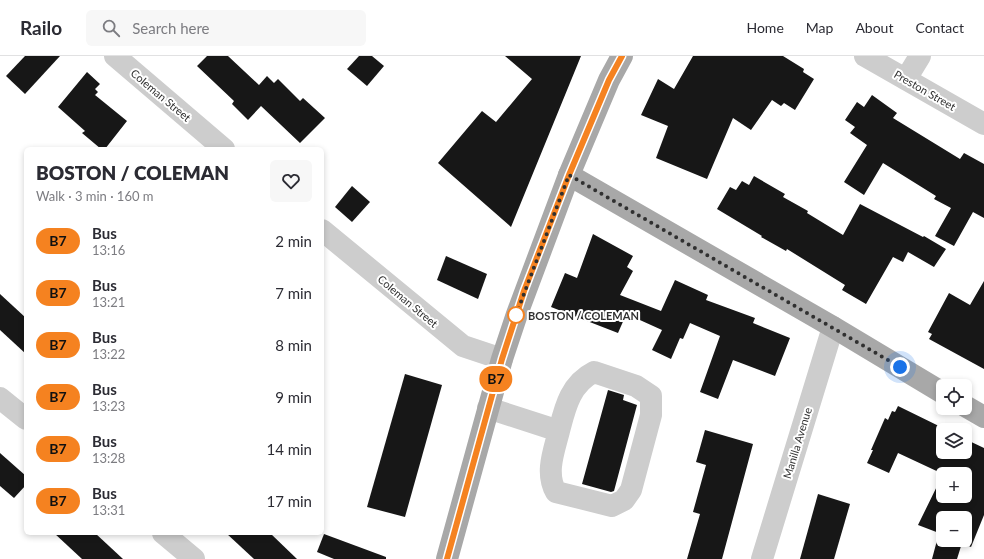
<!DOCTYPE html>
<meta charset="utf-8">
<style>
body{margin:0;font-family:Lato,sans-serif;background:#f7f7f7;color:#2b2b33;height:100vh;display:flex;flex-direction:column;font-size:15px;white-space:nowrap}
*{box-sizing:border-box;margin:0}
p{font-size:13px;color:#7c7c81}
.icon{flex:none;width:22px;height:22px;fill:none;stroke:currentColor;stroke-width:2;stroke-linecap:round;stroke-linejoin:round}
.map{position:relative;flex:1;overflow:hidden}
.panel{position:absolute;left:24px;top:91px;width:300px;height:388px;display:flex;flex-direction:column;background:#fff;border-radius:6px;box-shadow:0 2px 6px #0003}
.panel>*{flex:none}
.badge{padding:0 8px;border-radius:13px;font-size:14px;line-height:26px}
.controls{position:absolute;left:936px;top:323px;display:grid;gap:8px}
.controls a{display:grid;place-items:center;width:36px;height:36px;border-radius:6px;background:#fff;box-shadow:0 2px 6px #0003;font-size:20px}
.you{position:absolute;width:20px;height:20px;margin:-10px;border:3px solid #fff;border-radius:50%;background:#1a73e8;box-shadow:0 0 0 6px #1a73e833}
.map>.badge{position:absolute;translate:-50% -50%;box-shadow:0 0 0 2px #fff}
.round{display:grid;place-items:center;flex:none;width:42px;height:42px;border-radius:6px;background:#f7f7f7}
.headline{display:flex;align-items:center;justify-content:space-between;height:68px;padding:0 12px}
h1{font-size:19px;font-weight:800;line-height:30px}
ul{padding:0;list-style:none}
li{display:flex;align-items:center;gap:12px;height:52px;padding:0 12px}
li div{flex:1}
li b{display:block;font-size:15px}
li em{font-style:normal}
li .badge{min-width:44px;font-weight:700;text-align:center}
header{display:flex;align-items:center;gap:24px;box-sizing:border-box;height:56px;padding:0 20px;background:#fff;border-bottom:1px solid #e1e1e2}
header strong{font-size:19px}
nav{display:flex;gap:22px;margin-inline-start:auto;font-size:14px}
.search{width:280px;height:36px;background:#f7f7f7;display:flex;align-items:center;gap:10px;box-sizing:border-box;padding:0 14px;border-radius:6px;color:#7c7c81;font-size:15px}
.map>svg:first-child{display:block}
.building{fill:#171717;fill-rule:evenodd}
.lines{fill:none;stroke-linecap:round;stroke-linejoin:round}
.minor{stroke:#cdcdcd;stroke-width:22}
.major{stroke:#a8a8a8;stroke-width:22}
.line-casing{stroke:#fff;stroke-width:9}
.line{stroke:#f58220;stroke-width:6}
.walk{stroke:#303030;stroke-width:4;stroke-dasharray:0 7.2}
.stop-dot{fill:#fff;stroke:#f58220;stroke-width:2}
.labels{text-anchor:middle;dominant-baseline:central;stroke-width:4;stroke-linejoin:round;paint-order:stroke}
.street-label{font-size:11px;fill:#303030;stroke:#fff}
.stop-label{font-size:11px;font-weight:bold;fill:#303030;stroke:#fff;text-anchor:start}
</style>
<header>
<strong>Railo</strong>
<div class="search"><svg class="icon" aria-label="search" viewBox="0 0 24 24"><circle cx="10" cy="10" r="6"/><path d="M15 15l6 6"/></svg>Search here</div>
<nav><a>Home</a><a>Map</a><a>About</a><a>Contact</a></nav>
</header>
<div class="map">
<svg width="984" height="503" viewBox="0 0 984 503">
<rect width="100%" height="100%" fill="#fff"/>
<g class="building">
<path d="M25,0h35l-35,38 -19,-18z"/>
<path d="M207,0h21l31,29 8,-9 7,7 4,-4 22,22 3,-3 22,20 -25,25 -39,-37 -13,14 -16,-16 2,-3 -37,-35z"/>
<path d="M359,0h13l12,10 -17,20 -20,-17z"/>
<path d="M505,0h76l-70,171 -73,-64 44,-52 14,11 36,-43z"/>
<path d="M693,0h90l21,13 -1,3 11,7 -19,31 -11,-7 -3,3 -9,-6 -21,30 -18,-12 -26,61 -51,-21 12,-32 -27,-11 17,-36 16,10z"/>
<path d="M87,16l13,12 -5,5 3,3 -3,3 32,26 -22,28h-4l-19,-16 3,-2 -27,-24z"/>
<path d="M872,39l25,18 -4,5 67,41 4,-6 20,11v54l-11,-6 -19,34 -19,-10 16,-28 -17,-9 2,-3 -53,-33 -19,32 -20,-13 23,-37 -17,-12 5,-6 -10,-7 12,-18 7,5z"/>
<path d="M754,120l31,18 -2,3 25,14 -1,2 36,22 17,-31 63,33 1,-1 22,13 -12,18 -26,-15 -5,10 -10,-5 -27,47 -24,-14 3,-5 -58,-36 -1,2 -25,-14 1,-1 -45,-27 13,-22 6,3 6,-9 7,4z"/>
<path d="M352,130l18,16 -18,20 -17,-15z"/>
<path d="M593,178l40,22 -6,11 6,4 -13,24 41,16 14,-31 33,15 -2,5 49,18 -2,5 37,15 -15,38 -42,-16 -15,39 -18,-7 20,-56 -30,-13 -7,16 -3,-1 -9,21 -19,-9 10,-20 -31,-14 -2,3 -4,-2 -7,16 -67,-26 14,-34 12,5z"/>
<path d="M446,200l41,18 -9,25 -41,-19z"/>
<path d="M984,225v88l-55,-30 3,-5 -4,-2 21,-39 21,12z"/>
<path d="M0,238l26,24v36l-26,-24z"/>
<path d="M405,318l37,11 -37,132 -38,-10z"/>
<path d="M608,334l16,5 -1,5 14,5 -23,86 -3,1 -29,-8z"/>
<path d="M898,350l49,24h-4v22h22v-13l19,9v67l-13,32 -9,-4 -5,16h-25l7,-26 -21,-8 25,-51 -45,-21 -9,20 -22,-10 6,-13h-2l14,-32 3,2 4,-9 3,1zM943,418h22v22h-22zM943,462h22v22h-22z"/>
<path d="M705,374l48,14 -31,115h-35l13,-45 -7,-2 13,-47 -10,-3z"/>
<path d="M0,397l26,23v9l-12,13 -14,-12z"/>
<path d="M818,438l32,10 -16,55h-34z"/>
<path d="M54,477h41l28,26h-41z"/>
<path d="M226,477h44l27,26h-43z"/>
<path d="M324,478l62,23v2h-52l-17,-7z"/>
</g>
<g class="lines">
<g class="minor">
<path d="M115,0l109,93"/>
<path d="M865,0l119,68"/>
<path d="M906,23l14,-23"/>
<path d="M322,174l141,116 39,13"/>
<path d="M0,342l26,21"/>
<path d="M488,352l71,23c-5,20 -14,42 -3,61l56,14 12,-6 7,-10 20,-75v-19l-15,-10 -42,-14c-24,12 -29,36 -35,59"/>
<path d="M163,477l31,26"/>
<path d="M762,503l71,-232"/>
</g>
<g class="major">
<path d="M569,119l264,152 110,66"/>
<path d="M965,350l19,11"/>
<path d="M447,503l55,-200 15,-45 52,-139 40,-95 13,-24"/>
</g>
</g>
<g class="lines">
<g class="line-casing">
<path id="line" d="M447,503l55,-200 22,-68 45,-116 40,-95 13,-24"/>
</g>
<use href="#line" class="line"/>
<path class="walk" d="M516,259l53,-140 331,192"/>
</g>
<circle class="stop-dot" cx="516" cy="259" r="8"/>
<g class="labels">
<g class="street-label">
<text transform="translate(925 34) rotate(30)">Preston Street</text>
<text transform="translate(161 39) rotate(40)">Coleman Street</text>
<text transform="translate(408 245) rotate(40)">Coleman Street</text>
<text transform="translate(797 387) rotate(-73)">Manilla Avenue</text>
</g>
<g class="stop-label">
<text x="528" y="259">BOSTON / COLEMAN</text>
</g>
</g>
</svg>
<div class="controls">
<a><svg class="icon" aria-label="locate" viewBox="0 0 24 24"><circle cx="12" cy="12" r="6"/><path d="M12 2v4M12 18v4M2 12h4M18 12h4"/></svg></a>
<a><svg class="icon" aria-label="layers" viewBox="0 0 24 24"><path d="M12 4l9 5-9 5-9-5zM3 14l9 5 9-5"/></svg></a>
<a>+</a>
<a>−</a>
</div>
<div class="you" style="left:900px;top:311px"></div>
<b class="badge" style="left:496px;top:323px;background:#f58220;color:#111">B7</b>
<section class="panel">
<div class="headline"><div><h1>BOSTON / COLEMAN</h1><p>Walk · 3 min · 160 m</p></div><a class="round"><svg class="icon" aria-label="heart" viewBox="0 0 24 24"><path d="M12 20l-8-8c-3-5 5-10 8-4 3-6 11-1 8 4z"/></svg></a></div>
<ul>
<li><span class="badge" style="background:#f58220;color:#111">B7</span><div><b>Bus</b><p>13:16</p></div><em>2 min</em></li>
<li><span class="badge" style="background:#f58220;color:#111">B7</span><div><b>Bus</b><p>13:21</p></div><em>7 min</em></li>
<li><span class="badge" style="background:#f58220;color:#111">B7</span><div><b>Bus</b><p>13:22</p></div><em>8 min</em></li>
<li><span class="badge" style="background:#f58220;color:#111">B7</span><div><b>Bus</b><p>13:23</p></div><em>9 min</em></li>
<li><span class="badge" style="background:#f58220;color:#111">B7</span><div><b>Bus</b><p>13:28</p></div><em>14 min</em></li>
<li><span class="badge" style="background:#f58220;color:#111">B7</span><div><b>Bus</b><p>13:31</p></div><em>17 min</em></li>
</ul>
</section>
</div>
